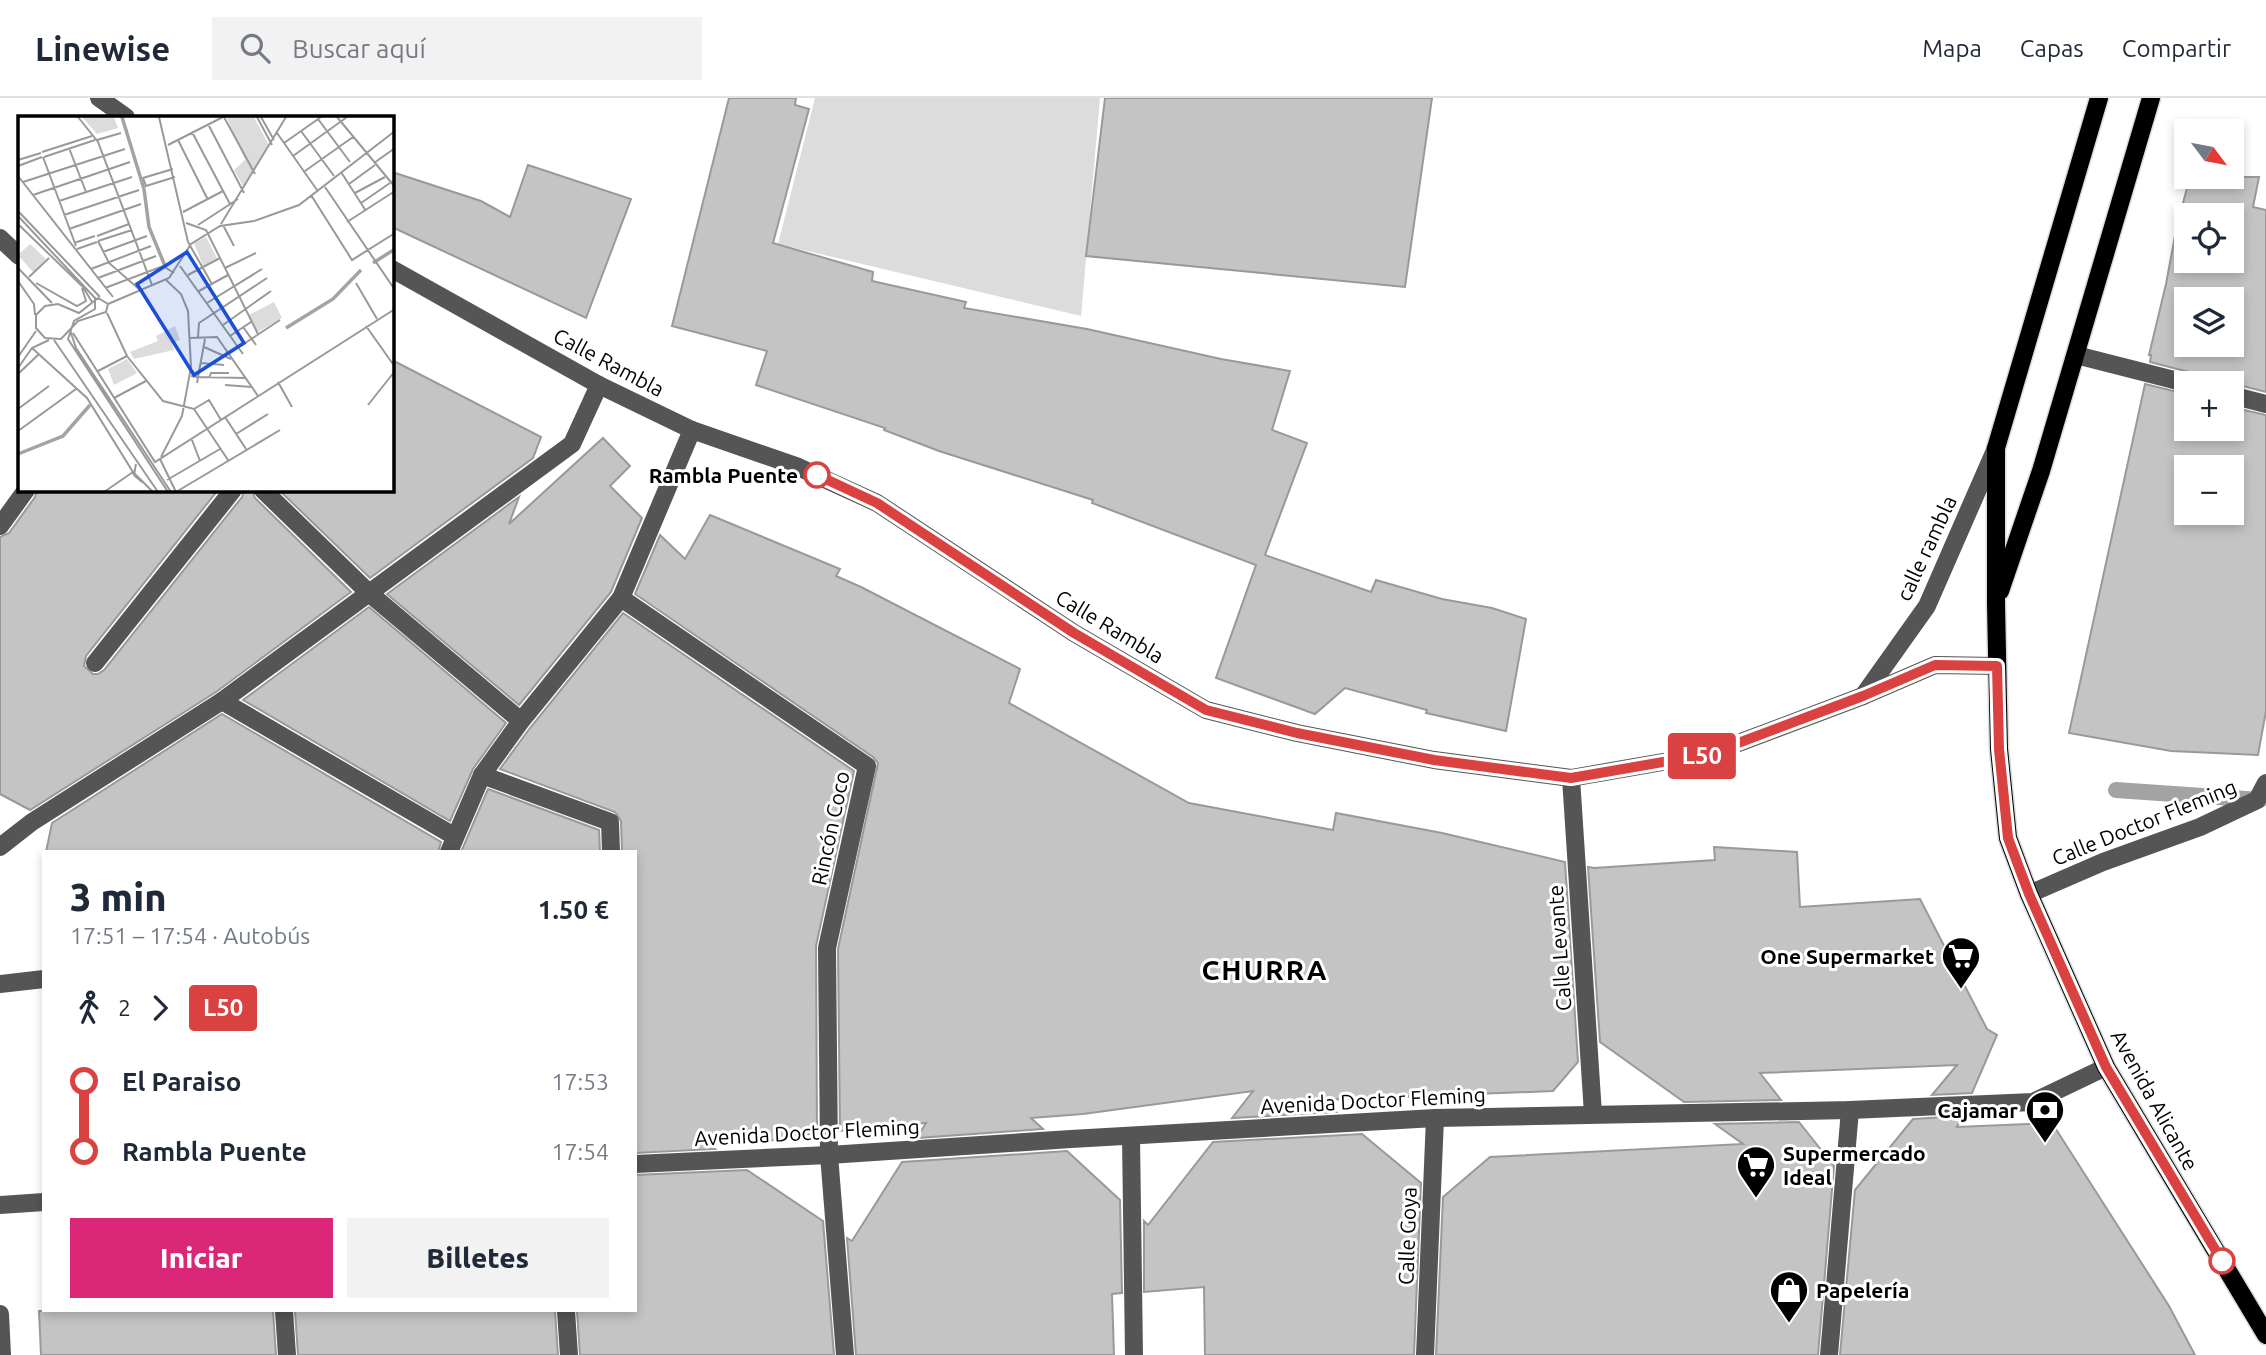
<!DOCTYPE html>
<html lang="es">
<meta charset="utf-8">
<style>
body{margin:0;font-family:Ubuntu,sans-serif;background:#f2f2f3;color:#1f2937;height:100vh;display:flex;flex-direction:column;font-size:26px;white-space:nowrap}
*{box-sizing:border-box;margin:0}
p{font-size:23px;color:#747a83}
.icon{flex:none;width:38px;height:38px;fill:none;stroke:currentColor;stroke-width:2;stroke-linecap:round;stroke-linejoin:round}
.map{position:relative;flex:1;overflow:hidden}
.panel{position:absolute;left:42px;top:752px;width:595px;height:462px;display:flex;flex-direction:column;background:#fff;border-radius:0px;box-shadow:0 4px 10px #0003}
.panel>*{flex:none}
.badge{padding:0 14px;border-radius:5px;font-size:24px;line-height:46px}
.needle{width:46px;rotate:122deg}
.fabs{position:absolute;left:2174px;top:21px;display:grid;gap:14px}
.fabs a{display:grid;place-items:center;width:70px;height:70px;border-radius:0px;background:#fff;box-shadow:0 4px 10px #0003;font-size:35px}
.map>.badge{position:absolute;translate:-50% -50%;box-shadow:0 0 0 4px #fff}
.legs{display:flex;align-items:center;gap:10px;height:77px;padding:0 28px;font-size:23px}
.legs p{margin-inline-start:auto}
.summary{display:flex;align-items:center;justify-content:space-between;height:119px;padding:0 28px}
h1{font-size:38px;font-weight:800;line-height:52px}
.primary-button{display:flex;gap:14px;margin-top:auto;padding:14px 28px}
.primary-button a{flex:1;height:80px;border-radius:0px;background:#db2777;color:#fff;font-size:28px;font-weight:800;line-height:80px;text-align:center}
.primary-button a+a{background:#f2f2f3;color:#1f2937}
ul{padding:0 28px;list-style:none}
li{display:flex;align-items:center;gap:24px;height:70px;font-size:26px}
li i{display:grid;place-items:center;width:10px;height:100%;margin:0 9px;background:currentColor}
li i::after{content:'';width:18px;height:18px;margin:-9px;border:5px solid;border-radius:50%;background:#fff}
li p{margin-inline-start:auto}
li:first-child i{background:linear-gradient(#0000 50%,currentColor 0)}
li:last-child i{background:linear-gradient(currentColor 50%,#0000 0)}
header{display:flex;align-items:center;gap:42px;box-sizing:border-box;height:98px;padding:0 35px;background:#fff;border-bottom:2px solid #e0e1e3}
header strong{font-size:33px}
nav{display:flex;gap:38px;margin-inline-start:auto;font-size:24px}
.search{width:490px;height:63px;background:#f2f2f3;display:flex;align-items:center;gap:18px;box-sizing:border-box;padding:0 24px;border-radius:0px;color:#747a83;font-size:26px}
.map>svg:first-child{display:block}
.green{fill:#dcdcdc}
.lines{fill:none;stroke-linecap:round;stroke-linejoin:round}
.stream{stroke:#a3a3a3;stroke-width:16}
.building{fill:#c4c4c4;stroke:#999;stroke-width:2;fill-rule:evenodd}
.major-casing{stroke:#dbdbdb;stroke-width:21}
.minor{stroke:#555;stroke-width:18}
.major{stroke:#000;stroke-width:18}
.line-1-casing{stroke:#fff;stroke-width:16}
.line-1{stroke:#da4241;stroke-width:10}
.stop-1-dot{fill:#fff;stroke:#da4241;stroke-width:3.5}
.labels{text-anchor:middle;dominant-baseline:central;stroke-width:6;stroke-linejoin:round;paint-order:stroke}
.street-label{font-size:21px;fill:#000;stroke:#fff}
.stop-label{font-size:21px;font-weight:bold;fill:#000;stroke:#fff;text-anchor:end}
.poi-label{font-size:21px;font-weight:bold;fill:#000;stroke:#fff;text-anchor:end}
.district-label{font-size:28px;font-weight:bold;letter-spacing:2px;fill:#000;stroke:#fff}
.inset-river{fill:none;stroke:#a3a3a3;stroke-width:3.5}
.inset-road{fill:none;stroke:#999;stroke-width:2}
.view{fill:#1d4ed8;fill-opacity:0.15;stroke:#1d4ed8;stroke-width:3.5}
.inset-edge{fill:none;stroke:#000;stroke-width:3.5}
</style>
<header>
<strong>Linewise</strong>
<div class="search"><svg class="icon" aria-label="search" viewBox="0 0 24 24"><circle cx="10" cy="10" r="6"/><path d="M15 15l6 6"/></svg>Buscar aquí</div>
<nav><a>Mapa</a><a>Capas</a><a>Compartir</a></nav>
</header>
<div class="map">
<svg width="2266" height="1257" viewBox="0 0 2266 1257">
<rect width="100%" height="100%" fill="#fff"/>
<path class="green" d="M815,0h285l-19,218 -303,-72z"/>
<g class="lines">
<path class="stream" d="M2116,692l144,10"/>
</g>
<g class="building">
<path d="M729,0h67l-1,7 14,4 -36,134 100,29 -1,9 94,21 -2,6 123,21 134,30 69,12 -18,59 35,13 -42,112 106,37 5,-12 66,19 50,9 34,11 -20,112 -80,-18 1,-3 -82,-22 -30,26 -99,-36 40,-113 -164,-62 1,-3 -154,-49 -55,-21 1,-2 -129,-43 11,-34 -95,-25z"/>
<path d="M1105,0h327l-27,189 -319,-31z"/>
<path d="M528,67l103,34 -45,119 -194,-91v-55l89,29 29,16z"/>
<path d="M2190,79h69l-6,30 13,3v182l-35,-9h-34l-3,-8 -5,-3 -39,-10 1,-7h-2l17,-71 11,-59zM2186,117h45v46h-45zM2186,201h45v46h-45z"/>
<path d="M392,262l149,77 -8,21 -163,120 -91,-88h113z"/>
<path d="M2145,286l41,10v35h45v-22l35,8v296l-8,44 -87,-4 -102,-18zM2186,369h45v46h-45z"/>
<path d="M603,340l27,28 -20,20 32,32 -31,74 -92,113 -132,-111 132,-97 -10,27z"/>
<path d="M37,392h181l-132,166 -2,10 9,8h5l6,-4 138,-173 2,-7h8l3,8 96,94 -135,100 -186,118 -30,-16v-257l9,-4 26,-36z"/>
<path d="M710,417l130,54 -4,7 25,11 159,82 -11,34 180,100 144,27 3,-17 106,20 123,29 13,200 -25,29 -231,9 14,12 -104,6 21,-27 -170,23 -52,4 12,11 -126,9 9,-15 -86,8 -2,-182 40,-186 -5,-6 -238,-163 25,-59 25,24z"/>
<path d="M369,509l137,116 -33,46 -23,52 -207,-121z"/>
<path d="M623,515l231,158 -38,175 1,187 -14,2v4l-96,4 8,6 -80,4v-301h-13l-1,-31 -6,-9 -115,-43 30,-41z"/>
<path d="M222,616l219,128 -3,10h-392l6,-29z"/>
<path d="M488,691l111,41 1,22h-139z"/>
<path d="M1714,749l83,5 3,55 120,-8 67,130 10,6 -25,58 -40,2 25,-30 -197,8 21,27 -97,2 -84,-60 -12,-175 6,1 121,-8z"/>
<path d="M1962,1018l-5,11 95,-4 117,183 26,49h-355l15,-165 58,-71z"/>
<path d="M1799,1024l35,44 -16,189h-382l7,-158 47,-40 253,-13 -28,-20z"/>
<path d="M1362,1036l59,49 -7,172h-209l-1,-68 -60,5v-71l4,4 65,-83z"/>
<path d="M1067,1053l53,49 2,93 -10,1 2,61h-258l-9,-117 5,3 50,-79z"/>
<path d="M747,1072l76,51 11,134h-254l-3,-44h58v-136z"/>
<path d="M39,1213h234l3,44h-235z"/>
<path d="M295,1213h260l3,44h-260z"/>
</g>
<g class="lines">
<g class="major-casing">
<g id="major">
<path d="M2099,0l-103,350v156l3,145 9,89 21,56 77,173 160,268"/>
<path d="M2000,493l41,-120 110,-373"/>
</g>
</g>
<g class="minor">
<path d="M99,0l27,19"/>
<path d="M0,140l19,18"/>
<path d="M392,171l207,116 93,45 104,36 81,37 197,130 132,77 91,23 137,27 137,18 138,-24 154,-58 72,-31 62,1"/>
<path d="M2076,257l110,28"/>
<path d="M2231,297l35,9"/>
<path d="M263,392l106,103 152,128"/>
<path d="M0,428l26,-36"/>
<path d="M621,500l246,168 -40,182 2,207 16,200"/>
<path d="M95,565l138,-173"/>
<path d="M1863,598l64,-90 69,-158"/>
<path d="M222,603l232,135"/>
<path d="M482,677l128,47 1,30"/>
<path d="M1571,680l22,336"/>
<path d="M0,749l32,-25 190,-121 350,-257 27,-59"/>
<path d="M449,754l33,-77 39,-54 100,-123 71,-168"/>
<path d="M2029,796l74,-32 97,-35 57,-27 9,-17"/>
<path d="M0,886l44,-5"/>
<path d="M1131,1039l3,218"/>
<path d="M635,1066l194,-9 242,-16 364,-21 415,-8 183,-8 73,-35"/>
<path d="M0,1107l44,-3"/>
<path d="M284,1213l3,44"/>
<path d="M566,1213l3,44"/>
<path d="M0,1216l2,41"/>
<path d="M1425,1257l10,-237"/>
<path d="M1829,1257l21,-245"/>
</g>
<use href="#major" class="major"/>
</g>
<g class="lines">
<g class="line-1-casing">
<path id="line-1" d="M817,377l60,28 197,130 132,77 91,23 137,27 137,18 138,-24 154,-58 72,-31 62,1 2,83 9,89 21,56 77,173 116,194"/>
</g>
<use href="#line-1" class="line-1"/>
</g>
<defs>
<g id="supermarket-pin" transform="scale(2.0125)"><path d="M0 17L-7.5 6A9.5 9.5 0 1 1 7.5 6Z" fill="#000" stroke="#fff"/><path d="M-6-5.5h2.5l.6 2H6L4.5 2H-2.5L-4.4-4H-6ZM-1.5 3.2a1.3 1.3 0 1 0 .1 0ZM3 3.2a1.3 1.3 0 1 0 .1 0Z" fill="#fff"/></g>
<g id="bank-pin" transform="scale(2.0125)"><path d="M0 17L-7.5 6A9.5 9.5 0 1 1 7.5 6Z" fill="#000" stroke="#fff"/><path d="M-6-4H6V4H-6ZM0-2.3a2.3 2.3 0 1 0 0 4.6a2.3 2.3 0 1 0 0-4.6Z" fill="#fff"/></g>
<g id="shop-pin" transform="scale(2.0125)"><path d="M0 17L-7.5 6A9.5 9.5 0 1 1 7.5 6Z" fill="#000" stroke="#fff"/><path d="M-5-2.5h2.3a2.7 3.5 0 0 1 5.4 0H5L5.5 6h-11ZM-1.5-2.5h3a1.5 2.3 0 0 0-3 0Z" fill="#fff"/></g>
</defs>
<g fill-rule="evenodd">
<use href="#supermarket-pin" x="1961" y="858"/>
<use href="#bank-pin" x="2045" y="1012"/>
<use href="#supermarket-pin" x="1756" y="1067"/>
<use href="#shop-pin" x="1789" y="1192"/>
</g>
<g class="stop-1-dot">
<circle cx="817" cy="377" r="12"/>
<circle cx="2222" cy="1163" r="12"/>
</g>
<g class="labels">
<g class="street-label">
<text transform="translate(609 264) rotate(28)">Calle Rambla</text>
<text transform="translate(1926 450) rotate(-65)">calle rambla</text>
<text transform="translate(1110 528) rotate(31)">Calle Rambla</text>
<text transform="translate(2144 724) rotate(-22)">Calle Doctor Fleming</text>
<text transform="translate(830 730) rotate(-78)">Rincón Coco</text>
<text transform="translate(1559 850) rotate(-94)">Calle Levante</text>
<text transform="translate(1373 1002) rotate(-3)">Avenida Doctor Fleming</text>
<text transform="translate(2155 1002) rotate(61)">Avenida Alicante</text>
<text transform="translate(807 1034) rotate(-3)">Avenida Doctor Fleming</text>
<text transform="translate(1407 1138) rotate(-88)">Calle Goya</text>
</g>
<g class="stop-label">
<text x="798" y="377">Rambla Puente</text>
</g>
<g class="poi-label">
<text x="1934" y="858">One Supermarket</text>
<text x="2018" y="1012">Cajamar</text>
<text x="1783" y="1055" text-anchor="start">Supermercado<tspan x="1783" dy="24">Ideal</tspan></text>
<text x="1816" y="1192" text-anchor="start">Papelería</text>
</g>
<g class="district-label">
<text x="1265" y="871">CHURRA</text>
</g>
</g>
<g transform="translate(18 18)">
<rect width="376" height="376" fill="#fff"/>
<path d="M64,1h32l4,11 -21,6zM236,1l15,28 -25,43 -10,-18 11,-10 -18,-42zM188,121l11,21 -14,8 -9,-23zM12,128l16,15 -13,13 -15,-17zM256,186l8,16 -24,14 -9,-17zM157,210l5,14 -8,3 2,7 -40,9 -4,-7 28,-11 -2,-5zM109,243l10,14 -23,12 -6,-16z" fill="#dcdcdc"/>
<path class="inset-river" d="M104,1l22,72 5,38 16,39M355,147l22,-14M268,212l47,-29 28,-29M0,338l45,-18 27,-31"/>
<path class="inset-road" d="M60,1l20,25 54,143M141,1l29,125 24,42M206,1l31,57M239,1l15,28M243,1l13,23M319,1l58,70M300,3l32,43M190,8l36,69M283,15l33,45M174,16l38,72M259,17l40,57M79,24l24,-7M160,24l30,60M266,27l37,-26M150,29l55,-28M51,32l17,44M24,36l50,-16M275,40l54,-39M25,41l33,89M26,41l51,-17M0,44l23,-7M356,47l21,-15M0,50l24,-9M155,53l-30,9 3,8 29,-9M287,55l48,-34M323,56l25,39M0,60l95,121M5,66l102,-33M331,68l26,-19M307,71l70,103M337,77l30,-16M15,79l97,-33M293,79l41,65 43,-27M41,85l73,-24M343,87l29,-20M0,95l82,86M165,96l40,-21M46,99l75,-25M0,100l77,82v11l-21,12 -6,18 100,153M329,106l48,-31M168,107l20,7 52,104M0,108l65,63 9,15M203,108l65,-107M180,109l40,-26M205,109l11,21M51,113l72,-25M79,120l32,-12M80,125l11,22 31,27M80,125l34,-11M56,127l21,-7M59,133l20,-7M85,136l44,-16M162,150l63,88M0,152l34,35M207,152l31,-15M73,153l60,-23M170,159l32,-17M11,161l20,-19M80,162l58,-22M0,165l16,23 1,11M18,167l41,23 9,-5 -4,-13M338,167l21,36M87,172l58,-22 11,7M181,175l29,-16M80,182l10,6 -2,8 -28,9 -17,18 -16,-1 -9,-10v-13l9,-9 13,-2 21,9zM189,187l55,-34M90,188l61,-26 22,-34 29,-18 34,-5 45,-16 96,-74M89,197l20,43 36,45 31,8 15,-9 12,20M205,209l48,-34M348,210l29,41M225,211l13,18M52,214l6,18 95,144M55,217l82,129 240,-153M212,220l21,-14M180,221l1,-14 68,-45M172,222l27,-1 41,59M36,224l104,152M186,231l27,12M14,232l55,50 46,74 20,20M212,237l50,-33M0,241l18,-26M183,247l23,2M0,252l14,-20 17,-8M80,255l29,-15M0,258l21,-20M173,260l7,1 7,-38M191,262l2,-5h18M260,266l14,25M179,267l1,-6 48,1M207,269l27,2M96,282l32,-17M350,289l27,-34M0,293l31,-23M176,293l34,51M207,301l21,32M0,315l58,-42M218,318l32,-20M174,324l8,21M143,341l21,-41 9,-49 -3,-56 -7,-17 -15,-14M142,343l16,33M118,348l-2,11 8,7M149,364l53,-31M86,376l29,-20M158,376l104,-62"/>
<path class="view" d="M169,136l57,91 -50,32 -57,-91z"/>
<rect width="376" height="376" class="inset-edge"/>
</g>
</svg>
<div class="fabs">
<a><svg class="needle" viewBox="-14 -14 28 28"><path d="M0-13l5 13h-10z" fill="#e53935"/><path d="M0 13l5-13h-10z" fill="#747a83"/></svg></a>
<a><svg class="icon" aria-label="locate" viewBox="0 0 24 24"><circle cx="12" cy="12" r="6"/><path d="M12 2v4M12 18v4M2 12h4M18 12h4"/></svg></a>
<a><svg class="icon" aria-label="layers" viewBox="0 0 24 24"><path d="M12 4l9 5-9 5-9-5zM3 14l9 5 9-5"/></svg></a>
<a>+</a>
<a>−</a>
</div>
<b class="badge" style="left:1702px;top:658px;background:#da4241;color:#fff">L50</b>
<section class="panel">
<div class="summary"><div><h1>3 min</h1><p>17:51 – 17:54 · Autobús</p></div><b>1.50 €</b></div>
<div class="legs"><svg class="icon" aria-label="walk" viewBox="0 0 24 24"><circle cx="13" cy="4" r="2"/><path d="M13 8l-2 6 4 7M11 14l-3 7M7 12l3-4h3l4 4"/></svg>2<svg class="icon" aria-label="forward" viewBox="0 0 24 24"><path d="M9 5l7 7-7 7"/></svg><b class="badge" style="background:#da4241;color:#fff">L50</b></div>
<ul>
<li><i style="color:#da4241"></i><b>El Paraiso</b><p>17:53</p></li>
<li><i style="color:#da4241"></i><b>Rambla Puente</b><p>17:54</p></li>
</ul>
<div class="primary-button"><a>Iniciar</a><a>Billetes</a></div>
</section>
</div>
